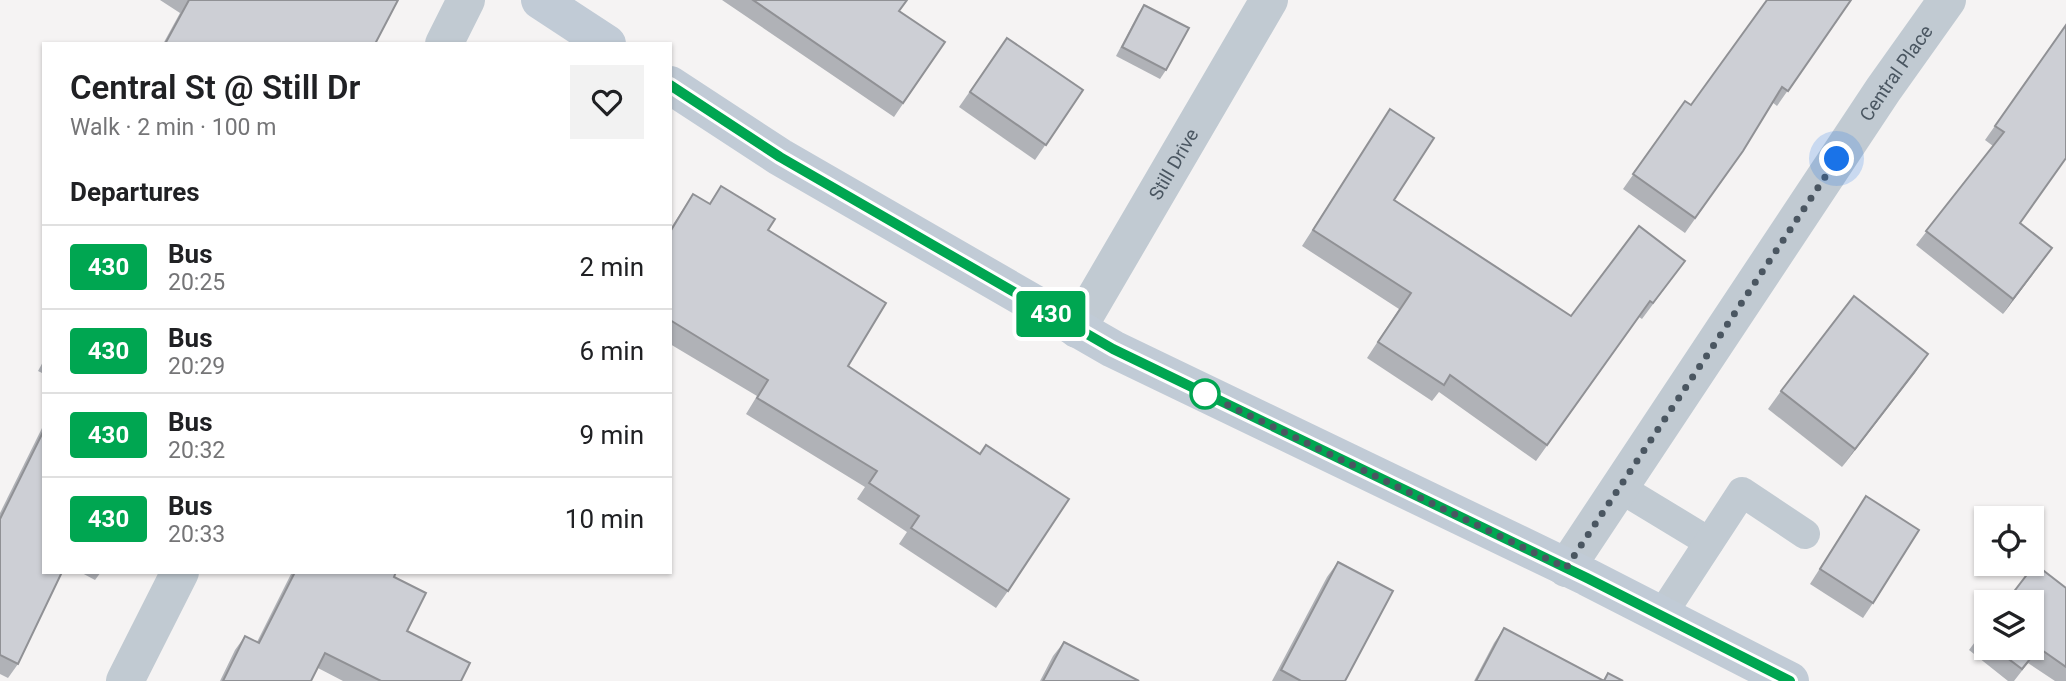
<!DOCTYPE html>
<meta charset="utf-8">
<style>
body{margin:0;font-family:Roboto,sans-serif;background:#f2f2f2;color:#202124;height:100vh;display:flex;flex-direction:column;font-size:26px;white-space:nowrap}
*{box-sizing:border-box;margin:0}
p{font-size:23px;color:#757577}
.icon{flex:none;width:38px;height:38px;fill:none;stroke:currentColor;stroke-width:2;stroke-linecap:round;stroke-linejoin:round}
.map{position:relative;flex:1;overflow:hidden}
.drawer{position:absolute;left:42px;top:42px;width:630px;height:532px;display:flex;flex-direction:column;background:#fff;border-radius:0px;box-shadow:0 2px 5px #0004}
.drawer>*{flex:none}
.badge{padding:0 14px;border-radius:5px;font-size:24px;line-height:46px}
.tools{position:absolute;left:1974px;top:506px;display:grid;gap:14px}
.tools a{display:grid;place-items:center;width:70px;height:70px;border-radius:0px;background:#fff;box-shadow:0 2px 5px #0004;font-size:35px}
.you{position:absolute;width:35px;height:35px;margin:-18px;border:5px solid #fff;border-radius:50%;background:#1a73e8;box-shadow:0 0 0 10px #1a73e833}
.map>.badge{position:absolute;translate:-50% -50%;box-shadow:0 0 0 4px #fff}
h2{padding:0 28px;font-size:26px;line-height:63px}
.round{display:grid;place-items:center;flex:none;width:74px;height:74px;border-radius:0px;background:#f2f2f2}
.head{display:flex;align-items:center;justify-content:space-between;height:119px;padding:0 28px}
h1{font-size:33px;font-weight:600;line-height:52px}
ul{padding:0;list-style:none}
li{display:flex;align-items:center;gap:21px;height:84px;padding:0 28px;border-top:2px solid #e0e0e0}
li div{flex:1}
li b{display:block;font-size:26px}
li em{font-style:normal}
li .badge{min-width:77px;font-weight:700;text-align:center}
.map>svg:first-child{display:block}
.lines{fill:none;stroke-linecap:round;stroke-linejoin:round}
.lane{stroke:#c1cad2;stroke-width:30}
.street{stroke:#c1cad2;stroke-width:38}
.secondary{stroke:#c1cbd6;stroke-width:38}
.wall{fill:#b0b2b7}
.shaded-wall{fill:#909195}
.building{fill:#cdcfd5;stroke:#909195;stroke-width:2}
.line-casing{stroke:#fff;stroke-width:16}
.line{stroke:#00a651;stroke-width:10}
.walk{stroke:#4a5661;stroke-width:7;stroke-dasharray:0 12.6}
.stop-dot{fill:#fff;stroke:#00a651;stroke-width:3.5}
.labels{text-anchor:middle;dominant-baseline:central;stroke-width:5;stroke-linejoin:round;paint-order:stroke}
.street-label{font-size:19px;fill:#4a5661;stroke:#fff}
</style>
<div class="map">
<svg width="2066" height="681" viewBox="0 0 2066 681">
<rect width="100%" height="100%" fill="#f5f3f3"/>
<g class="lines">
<g class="lane">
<path d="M1620,488l89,54"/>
<path d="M1661,616l81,-124 63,42"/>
</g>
<g class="street">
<path d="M444,44l22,-44"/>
<path id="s1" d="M1077,329l192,-329"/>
<path id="s2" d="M1566,568l317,-478 64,-90"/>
<path d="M125,681l55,-109"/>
</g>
<g class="secondary">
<path d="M540,0l67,44"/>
<path d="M670,85l110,72 333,192 474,228 203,104"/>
</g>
</g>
<g class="wall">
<path d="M160,0h238l-23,44h-212l17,-31z"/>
<path d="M722,0h185l-8,11 46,31 -51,75z"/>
<path d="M1851,0l-74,106 -5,-4 -29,49 -58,82 -62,-44 62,-88 6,4z"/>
<path d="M1144,5l22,65 -6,9 -44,-23 22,-42z"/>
<path d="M2066,25l-46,198 22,39 -39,52 -87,-69 77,-99 -8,-6z"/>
<path d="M1007,38l76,52 -48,70 -76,-53z"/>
<path d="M1390,109l4,91 177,116 114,-55 -43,58 -3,-2 -103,144 -97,-69 -7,9 -65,-43 32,-49 -97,-63z"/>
<path d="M721,186l47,44 80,136 160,225 -12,17 -97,-64 8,-12 -50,-33 8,-12 -119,-73 11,-18 -87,-52v-115l23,-35 16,10z"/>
<path d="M1928,354l-86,113 -74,-58 13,-18z"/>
<path d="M44,360v14l-6,-3z"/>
<path d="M44,424v148l-26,92 -10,14 -8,-4v-161z"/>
<path d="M1866,496l7,107 -10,15 -53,-34z"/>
<path d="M1338,562l7,119h-73l55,-104z"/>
<path d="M80,572h21l-6,8z"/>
<path d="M292,572h104l-2,5 13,54 54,50h-118l-25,-13 -7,13h-91l15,-31 10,-14 12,6z"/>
<path d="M2066,588v93h-11l-27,-18 -14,18h-6l-39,-31 17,-23v21h46z"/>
<path d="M1504,628l99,52 5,-7 15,8h-149l20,-38z"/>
<path d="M1064,642l75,39h-99l13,-25z"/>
</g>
<g class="shaded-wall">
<path d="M2052,248l-10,14 -39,52 10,-15z"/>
<path d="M1928,354l-13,19 -73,94 13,-18z"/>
</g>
<g class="building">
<path d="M189,0h209l-23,44h-210z"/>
<path d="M753,0h154l-8,11 46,31 -42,61z"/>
<path d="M1767,0h84l-63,91 -6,-4 -39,64 -48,67 -62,-44 52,-73 6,4z"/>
<path d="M1144,5l45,23 -23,42 -44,-23z"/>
<path d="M2066,25v133l-46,65 32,25 -39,51 -87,-68 78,-99 -9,-6z"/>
<path d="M1007,38l76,52 -37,55 -76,-53z"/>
<path d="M1390,109l44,29 -40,62 177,116 68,-90 46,35 -32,42 -3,-2 -103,144 -97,-70 -6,10 -66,-43 33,-49 -98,-63z"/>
<path d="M721,186l54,33 -7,11 118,73 -38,63 132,88 6,-9 83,54 -61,92 -97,-63 8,-12 -50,-33 8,-12 -120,-73 11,-18 -98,-60v-88l23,-38 17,10z"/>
<path d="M1854,296l74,58 -73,95 -74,-58z"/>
<path d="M44,430v142h18l-44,92 -18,-9v-136z"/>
<path d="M1866,496l53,34 -46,73 -53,-34z"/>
<path d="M1338,562l55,29 -48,90h-44l-20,-11z"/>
<path d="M2035,564l31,24v79l-27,-19 -17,21 -28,-21h38v-46h-26z"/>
<path d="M295,572h101l-2,5 32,16 -19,38 63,32 -9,18h-80l-56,-28 -14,28h-88l22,-45 14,7z"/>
<path d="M1986,627v14l-7,-5z"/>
<path d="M1504,628l100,53 4,-8 15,8h-147z"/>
<path d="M1064,642l75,39h-96z"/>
</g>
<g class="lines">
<g class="line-casing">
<path id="line" d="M670,85l110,72 333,192 474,229 203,103"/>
</g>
<use href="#line" class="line"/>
<path class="walk" d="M1205,394l361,174 271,-409"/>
</g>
<circle class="stop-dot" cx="1205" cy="394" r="14"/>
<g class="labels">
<g class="street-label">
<text stroke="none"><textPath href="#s2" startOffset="595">Central Place</textPath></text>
<text stroke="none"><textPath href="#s1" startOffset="191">Still Drive</textPath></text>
</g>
</g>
</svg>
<div class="tools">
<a><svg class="icon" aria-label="locate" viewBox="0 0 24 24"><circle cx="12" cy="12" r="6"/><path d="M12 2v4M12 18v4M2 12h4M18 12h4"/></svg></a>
<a><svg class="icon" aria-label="layers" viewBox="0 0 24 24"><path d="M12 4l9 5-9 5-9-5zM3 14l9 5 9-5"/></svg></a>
</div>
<div class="you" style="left:1837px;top:159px"></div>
<b class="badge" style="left:1051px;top:314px;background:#00a651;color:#fff">430</b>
<section class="drawer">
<div class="head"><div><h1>Central St @ Still Dr</h1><p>Walk · 2 min · 100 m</p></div><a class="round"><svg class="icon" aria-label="heart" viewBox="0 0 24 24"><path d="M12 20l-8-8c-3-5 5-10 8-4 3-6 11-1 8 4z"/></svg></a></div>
<h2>Departures</h2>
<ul>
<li><span class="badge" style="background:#00a651;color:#fff">430</span><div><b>Bus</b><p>20:25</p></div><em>2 min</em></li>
<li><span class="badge" style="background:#00a651;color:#fff">430</span><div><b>Bus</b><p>20:29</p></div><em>6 min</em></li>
<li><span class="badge" style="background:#00a651;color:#fff">430</span><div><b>Bus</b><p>20:32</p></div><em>9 min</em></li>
<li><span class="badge" style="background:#00a651;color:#fff">430</span><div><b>Bus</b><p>20:33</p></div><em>10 min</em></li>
</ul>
</section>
</div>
